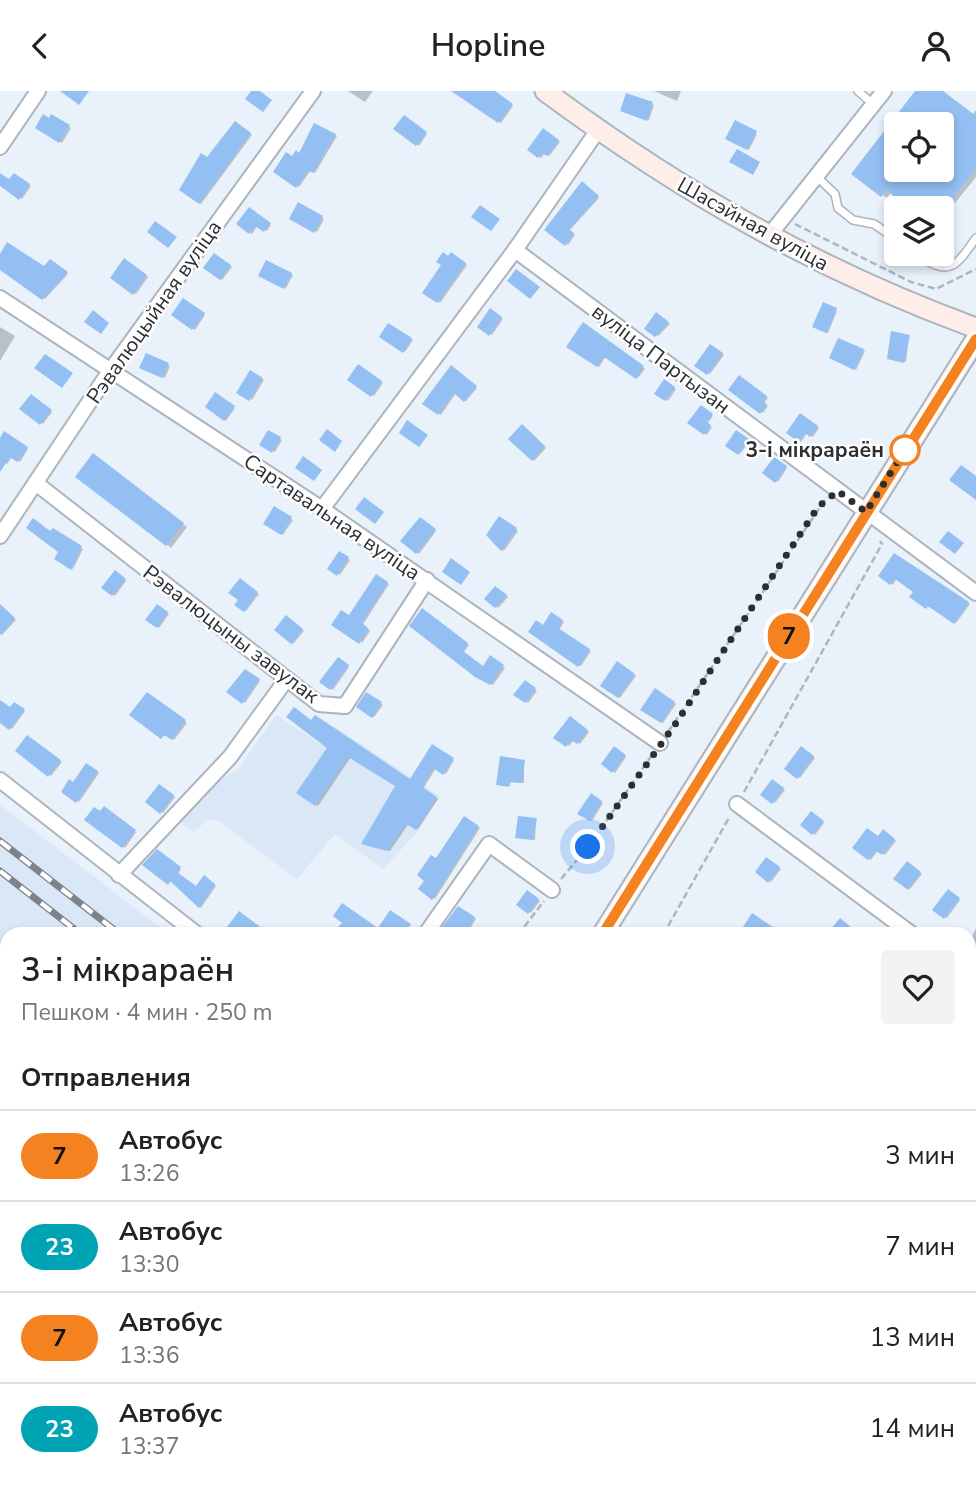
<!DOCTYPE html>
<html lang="ru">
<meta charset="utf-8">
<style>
body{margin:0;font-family:"Nunito Sans",sans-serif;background:#f2f2f2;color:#222;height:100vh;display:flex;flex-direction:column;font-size:26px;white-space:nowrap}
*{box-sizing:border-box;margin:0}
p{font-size:23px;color:#767676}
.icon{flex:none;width:38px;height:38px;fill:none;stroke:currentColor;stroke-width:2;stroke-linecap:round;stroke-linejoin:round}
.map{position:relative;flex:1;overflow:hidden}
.sheet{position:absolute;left:0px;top:836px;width:976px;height:562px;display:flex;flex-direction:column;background:#fff;border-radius:21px 21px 0 0;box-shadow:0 4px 10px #0003}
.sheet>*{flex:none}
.badge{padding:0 14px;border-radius:23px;font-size:24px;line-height:46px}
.controls{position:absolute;left:884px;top:21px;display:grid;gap:14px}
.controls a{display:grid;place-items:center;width:70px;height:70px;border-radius:7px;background:#fff;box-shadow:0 4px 10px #0003;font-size:35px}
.you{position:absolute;width:35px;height:35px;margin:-18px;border:5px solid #fff;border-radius:50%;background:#1a73e8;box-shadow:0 0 0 10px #1a73e833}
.map>.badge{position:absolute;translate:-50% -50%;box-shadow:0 0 0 4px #fff}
h2{padding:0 21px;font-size:26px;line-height:63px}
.round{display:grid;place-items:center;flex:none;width:74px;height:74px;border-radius:7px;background:#f2f2f2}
.overview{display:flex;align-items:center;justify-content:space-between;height:119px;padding:0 21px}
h1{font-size:33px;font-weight:600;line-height:52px}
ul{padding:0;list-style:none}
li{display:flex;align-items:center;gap:21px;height:91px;padding:0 21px;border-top:2px solid #e0e0e0}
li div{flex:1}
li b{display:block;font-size:26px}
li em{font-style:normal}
li .badge{min-width:77px;font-weight:700;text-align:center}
header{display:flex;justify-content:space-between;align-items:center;height:91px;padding:0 21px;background:#fff;font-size:32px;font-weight:600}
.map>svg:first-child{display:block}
.built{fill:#dae7f7}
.shadow{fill:#0003;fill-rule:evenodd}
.building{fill:#93bff3;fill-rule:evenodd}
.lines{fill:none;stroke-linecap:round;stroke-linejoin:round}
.service-casing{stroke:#acb4bd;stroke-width:10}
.minor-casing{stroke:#acb4bd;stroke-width:18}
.secondary-casing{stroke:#acb4bd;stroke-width:23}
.path{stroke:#aeb5bc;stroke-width:2.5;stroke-dasharray:7 3.5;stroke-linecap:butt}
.service{stroke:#fff;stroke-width:7}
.minor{stroke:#fff;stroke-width:14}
.secondary{stroke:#feeee9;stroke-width:19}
.rail-casing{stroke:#7e8389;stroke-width:7}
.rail{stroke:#fefefe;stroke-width:4.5;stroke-dasharray:13;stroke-linecap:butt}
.line-casing{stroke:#fff;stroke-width:16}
.line{stroke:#f58220;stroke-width:10}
.walk{stroke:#2c2f32;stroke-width:7;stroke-dasharray:0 12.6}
.stop-dot{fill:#fff;stroke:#f58220;stroke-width:3.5}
.labels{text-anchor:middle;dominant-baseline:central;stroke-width:5;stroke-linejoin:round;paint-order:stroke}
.street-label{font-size:21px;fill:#2c2f32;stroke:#fefefe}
.stop-label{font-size:21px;font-weight:bold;fill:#2c2f32;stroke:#fefefe;text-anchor:end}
</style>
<header><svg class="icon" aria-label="back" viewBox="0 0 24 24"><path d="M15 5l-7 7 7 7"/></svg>Hopline<svg class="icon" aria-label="person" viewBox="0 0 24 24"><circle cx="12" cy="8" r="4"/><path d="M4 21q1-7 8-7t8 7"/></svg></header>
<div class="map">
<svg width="976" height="1397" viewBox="0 0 976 1397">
<rect width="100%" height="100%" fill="#e9f1fb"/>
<g class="built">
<path d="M276,624l46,30 11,-19 107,70 -22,35 -35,38 -48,-35 -38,45 -78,-58 -11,-2 -14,13 -19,-14 27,-26 36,-23z"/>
<path d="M0,714l169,129 -162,1v201l-7,-4z"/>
<path d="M452,1391h434l7,6h-434z"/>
</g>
<g class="shadow">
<path d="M348,0h25l-8,11z"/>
<path d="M464,0h29l20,15 -12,17 -40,-27z"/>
<path d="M654,0h27l-4,10z"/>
<path d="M917,0h24l31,24 4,-5v67l-34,42v-11h-30l-21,-16 -4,6 -34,-24zM896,33h46v46h-46z"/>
<path d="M627,4l27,10 -5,15 -27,-10z"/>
<path d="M52,25l19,12 -9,15 -25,-15z"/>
<path d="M404,26l23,17 -8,12 -23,-18z"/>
<path d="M735,31l22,12 -8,16 -22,-12z"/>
<path d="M235,32l17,12 -51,69 -19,-14z"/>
<path d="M315,34l22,11 -22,37 -4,-3 -12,17 -24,-16 25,-16z"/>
<path d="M544,39l16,12 -11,14 -4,-3 -4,5 -12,-9z"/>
<path d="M15,84l16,11 -9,13 -22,-15v-4l10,2z"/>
<path d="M584,93l15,14 -30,33 6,4 -7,10 -22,-15z"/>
<path d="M298,114l26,14 -7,13 -26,-14z"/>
<path d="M249,118l22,16 -4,6 -9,-6 -6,9 -14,-10z"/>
<path d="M451,163l16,11 -27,38 -15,-10z"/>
<path d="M215,164l17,12 -10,13 -16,-12z"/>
<path d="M0,165l45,12 5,-7 18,13 -23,25 -45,-32z"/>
<path d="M124,169l24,17 -12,17 -24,-16z"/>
<path d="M267,171l26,13 -7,13 -26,-13z"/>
<path d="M183,209l22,15 -10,15 -22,-15z"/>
<path d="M824,213l13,7 -9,22 -14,-7z"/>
<path d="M490,220l13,8 -11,16 -13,-8z"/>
<path d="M656,223l14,10 -12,12 -12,-8z"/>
<path d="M583,233l62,45 -7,9 -32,-22 -7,11 -30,-21z"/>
<path d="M389,234l24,15 -8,12 -24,-15z"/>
<path d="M0,236l15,9 -15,25z"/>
<path d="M909,245l-3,26 -16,-3z"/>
<path d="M839,249l26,11 -9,19 -25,-12z"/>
<path d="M711,255l13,9 -14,19 -13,-9z"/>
<path d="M147,265l23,10 -5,12 -23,-10z"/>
<path d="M359,276l24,16 -9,13 -24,-16z"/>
<path d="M451,276l26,21 -11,13 -10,-8 -15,22 -16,-11z"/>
<path d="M250,281l14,8 -12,20 -14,-7z"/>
<path d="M739,286l29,21 -4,5 4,3 -5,7 -33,-24z"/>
<path d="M665,291l11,7 -8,12 -11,-8z"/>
<path d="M216,303l19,14 -9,13 -19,-14z"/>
<path d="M31,305l21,16 -9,12 -21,-16z"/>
<path d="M701,316l12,9 -6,8 5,3 -5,8 -17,-12z"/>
<path d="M800,324l19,13 -6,9 -6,-4 -6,9 -13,-9z"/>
<path d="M524,336l22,21 -12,13 -1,-1z"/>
<path d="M269,341l13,8 -7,12 -13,-8z"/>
<path d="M736,341l13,10 -9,12 -13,-9z"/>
<path d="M5,343l23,15 -8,13 -8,-5 -5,7 -7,-5v-18z"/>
<path d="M98,367l89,69 -16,21 -4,-3z"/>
<path d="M774,368l13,9 -9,14 -14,-9z"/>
<path d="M275,417l18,12 -10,15 -18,-11z"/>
<path d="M500,427l18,13 -14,20 -10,-7z"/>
<path d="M420,428l16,12 -17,23 -16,-13z"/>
<path d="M53,439l30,19 -10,20 -17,-11 5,-7 -10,-18z"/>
<path d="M339,462l11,7 -10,15 -11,-7z"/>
<path d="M895,464l75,49 -14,19 -44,-26 3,-5 -18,-14 -4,7 -13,-9z"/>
<path d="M115,482l11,8 -11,15 -11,-9z"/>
<path d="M376,485l13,8 -27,42 8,5 -8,12 -28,-19 16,-7z"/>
<path d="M240,489l19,14 -13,17 -9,-7 3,-4z"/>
<path d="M495,497l13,9 -10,11 -12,-9z"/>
<path d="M157,515l12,8 -10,14 -11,-8z"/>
<path d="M0,518l16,11 -14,15 -2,-1z"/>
<path d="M422,519l47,35 -6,8 20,15 7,-10 15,10 -12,17 -18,-9z"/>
<path d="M552,523l12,8 -5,8 32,21 -10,15 -51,-34 13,-5z"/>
<path d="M287,526l17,14 -11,13 -17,-14z"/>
<path d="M338,568l11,8 -16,23 -11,-8z"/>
<path d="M618,572l18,13 -16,22 -18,-13z"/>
<path d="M246,580l14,10 -15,22 -16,-11z"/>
<path d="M525,591l12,9 -9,12 -12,-9z"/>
<path d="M656,600l20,13 -13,19 -20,-14z"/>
<path d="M147,603l40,29 -13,17 -7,-6 -5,3z"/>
<path d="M366,603l17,11 -9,12 -16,-10z"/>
<path d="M0,610l11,8 4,-5 10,7 -13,18 -12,-8z"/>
<path d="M570,627l19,14 -9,12 -6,-4 -5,6 -13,-9z"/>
<path d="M312,631l98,59 23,-34 21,13 -8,14 -10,-6 -13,21 15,10 -20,30 -9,-6 -19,28 -25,-7 32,-58 -46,-29 -33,49 -20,-13 31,-45z"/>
<path d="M27,646l35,25 -11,14 -33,-26z"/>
<path d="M801,657l14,10 -15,20 -13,-9z"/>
<path d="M615,658l11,8 -11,16 -12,-9z"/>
<path d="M524,670v22l-13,-1 -1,4 -10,-1z"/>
<path d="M87,674l12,8 -20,29 -16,-11 11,-7z"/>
<path d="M772,690l13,9 -10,13 -12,-8z"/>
<path d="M160,695l15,11 -12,16 -15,-11z"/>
<path d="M591,705l12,7 -11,18 -12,-8z"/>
<path d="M104,717l32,24 -11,16 -38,-29z"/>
<path d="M812,722l12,10 -9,12 -13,-10z"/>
<path d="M464,727l16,10 -45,71 -15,-10z"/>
<path d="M536,729l-1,20 -16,-2z"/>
<path d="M883,740l13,10 -11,14 -7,-5 -7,10 -17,-12 24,-10z"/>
<path d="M157,760l24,18 -3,5 18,14 8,-10 12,8 -15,22 -28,-27 -4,2z"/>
<path d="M767,768l14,10 -10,13 -14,-10z"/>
<path d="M907,772l15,11 -12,15 -14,-10z"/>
<path d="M528,801l12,9 -9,12 -12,-8z"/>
<path d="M949,801l11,8 -13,18 -12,-9z"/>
<path d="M458,817l18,11 -10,16h-9z"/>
<path d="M976,837v18l-6,-5z"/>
<path d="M0,1017l7,6v21l-7,-5z"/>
<path d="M970,1079l6,5v21l-6,-5z"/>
<path d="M7,1086v14l-7,-5z"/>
<path d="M0,1201l7,6v11l-7,9z"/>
<path d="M0,1268l7,8v17l-7,6z"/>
<path d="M21,1391h4l6,6h-16z"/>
<path d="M87,1391h31l-3,4 2,2h-24z"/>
</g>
<g class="building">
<path d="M60,0h29l-10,14z"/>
<path d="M251,0h9l12,9 -9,12 -18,-13z"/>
<path d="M451,0h44l18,13 -15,19z"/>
<path d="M915,0h28l33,25v52l-31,40h-36l-23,-18 -5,7 -30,-23zM896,33h46v46h-46z"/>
<path d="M626,2l27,9 -6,19 -27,-10z"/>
<path d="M43,23l6,4 2,-4 19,11 -11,18 -24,-15z"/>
<path d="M404,24l23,17 -11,14 -23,-17z"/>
<path d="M735,29l22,11 -10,19 -22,-11z"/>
<path d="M235,30l16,12 -52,71 -20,-14 22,-37 6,4z"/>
<path d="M314,32l22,11 -23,39 -5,-2 -12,17 -23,-16 13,-20 6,4 4,-6 3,3z"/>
<path d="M543,37l16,12 -12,16 -5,-3 -4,5 -11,-8z"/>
<path d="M737,58l23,13 -7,13 -24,-13z"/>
<path d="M0,82l9,6 5,-6 16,11 -11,16 -19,-14z"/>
<path d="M582,90l17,15 -30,33 5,4 -9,13 -21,-16z"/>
<path d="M298,111l25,14 -9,17 -25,-14z"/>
<path d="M480,114l20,14 -9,12 -20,-14z"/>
<path d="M249,116l22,16 -7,9 -9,-6 -6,8 -13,-10z"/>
<path d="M155,130l22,16 -9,11 -21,-16z"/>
<path d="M7,151l37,24 6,-7 18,13 -26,28 -42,-30v-16z"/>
<path d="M443,161l5,4 3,-4 15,11 -29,40 -15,-10 19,-28 -5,-3z"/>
<path d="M214,162l17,12 -11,15 -17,-12z"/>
<path d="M124,167l23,17 -14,20 -23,-17z"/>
<path d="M266,169l26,13 -8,16 -26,-13z"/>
<path d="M516,178l24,18 -10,12 -23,-18z"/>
<path d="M183,207l22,15 -13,17 -21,-15z"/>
<path d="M823,211l14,6 -11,25 -14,-6z"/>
<path d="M490,217l12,9 -13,19 -12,-9z"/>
<path d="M93,219l16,13 -8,11 -17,-12z"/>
<path d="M656,221l13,10 -14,15 -11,-8z"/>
<path d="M583,231l61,44 -8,13 -32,-22 -7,10 -31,-20z"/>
<path d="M388,232l24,15 -9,15 -24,-16z"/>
<path d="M891,240l19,4 -6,28 -17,-4z"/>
<path d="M838,247l26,11 -10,21 -25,-12z"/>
<path d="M710,253l13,9 -16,22 -13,-9z"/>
<path d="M146,262l23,10 -7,15 -23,-10z"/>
<path d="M45,263l28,19 -11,15 -28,-20z"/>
<path d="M358,273l24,17 -11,16 -24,-17z"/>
<path d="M451,274l26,21 -13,16 -10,-9 -16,22 -16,-11z"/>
<path d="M250,279l13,8 -14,23 -13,-8z"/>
<path d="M739,284l28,21 -4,5 4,3 -7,10 -32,-24z"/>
<path d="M664,288l11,8 -10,14 -11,-7z"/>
<path d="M215,301l20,14 -11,15 -19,-14z"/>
<path d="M31,303l21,16 -12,15 -21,-16z"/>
<path d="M701,314l12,9 -6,8 4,3 -7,10 -17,-12z"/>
<path d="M800,322l18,13 -8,11 -5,-4 -7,9 -12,-9z"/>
<path d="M407,329l21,15 -9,12 -20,-14z"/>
<path d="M522,333l23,22 -13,15 -24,-22z"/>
<path d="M327,338l15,12 -7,11 -16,-12z"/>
<path d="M268,339l13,7 -9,16 -13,-8z"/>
<path d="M736,339l13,9 -11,16 -13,-9z"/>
<path d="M4,340l24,16 -11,15 -7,-5 -10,15v-34z"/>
<path d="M93,362l91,70 -18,23 -91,-69z"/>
<path d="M303,365l19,14 -8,11 -19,-13z"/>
<path d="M774,366l13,9 -12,17 -13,-10z"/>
<path d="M961,374l15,11v24l-27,-20z"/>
<path d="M364,406l20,15 -9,12 -20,-15z"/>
<path d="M274,415l18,11 -11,18 -18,-11z"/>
<path d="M499,425l18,12 -16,23 -15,-16z"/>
<path d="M420,426l16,12 -20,25 -16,-13z"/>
<path d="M33,427l17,13 3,-3 29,18 -11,24 -17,-11 4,-7 -32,-24z"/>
<path d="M948,440l16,12 -9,11 -16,-12z"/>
<path d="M339,460l10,6 -12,19 -10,-7z"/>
<path d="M894,462l75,49 -15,22 -26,-18 -2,3 -17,-12 4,-5 -18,-13 -5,6 -12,-9z"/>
<path d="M451,467l19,14 -9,13 -19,-13z"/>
<path d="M115,479l11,9 -14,17 -11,-8z"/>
<path d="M376,483l12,8 -26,41 7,6 -10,15 -28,-19 10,-15 8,5z"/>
<path d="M240,487l18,14 -14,20 -10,-7 4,-5 -10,-7z"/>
<path d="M495,495l12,9 -12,13 -11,-9z"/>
<path d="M0,513l15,14 -15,17z"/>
<path d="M157,513l11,8 -11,16 -12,-8z"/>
<path d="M422,517l46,35 -5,8 20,15 7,-11 14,10 -14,20 -15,-8 -66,-51z"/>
<path d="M551,521l12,8 -5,8 32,21 -12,18 -50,-35 8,-12 7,5z"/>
<path d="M286,524l17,14 -12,15 -17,-14z"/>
<path d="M338,566l11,8 -19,25 -11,-8z"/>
<path d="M617,570l18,13 -17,24 -18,-12z"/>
<path d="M245,578l15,10 -18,25 -16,-12z"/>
<path d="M525,589l11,8 -11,15 -12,-8z"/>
<path d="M655,597l20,14 -14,21 -21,-13z"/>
<path d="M147,601l39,28 -14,20 -8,-5 -3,4 -32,-24z"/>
<path d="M366,601l16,10 -10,16 -16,-11z"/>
<path d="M0,609l10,7 4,-5 11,7 -16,21 -9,-7z"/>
<path d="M294,616l17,13 4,-5 95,64 22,-35 22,14 -11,17 -10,-7 -11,19 15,10 -21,33 -10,-6 -19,27 -26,-7 34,-58 -47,-29 -33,49 -19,-13 31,-45 -41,-31z"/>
<path d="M570,625l18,14 -11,14 -6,-4 -5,7 -13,-9z"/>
<path d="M27,644l34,25 -13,17 -33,-26z"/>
<path d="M614,655l12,9 -14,18 -11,-9z"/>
<path d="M801,655l13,10 -17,23 -13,-10z"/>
<path d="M500,665l25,4 -3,23 -13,-1v5l-13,-2z"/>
<path d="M86,672l12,8 -22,32 -15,-11 8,-13 4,3z"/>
<path d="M772,688l12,9 -12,16 -12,-9z"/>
<path d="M159,693l15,11 -14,19 -15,-12z"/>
<path d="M591,702l11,8 -12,20 -13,-7z"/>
<path d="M104,715l32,24 -14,18 -38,-28 10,-13 6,4z"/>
<path d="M811,720l13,10 -12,14 -12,-10z"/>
<path d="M464,725l15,10 -47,74 -14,-11 6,-8 -7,-6 14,-20 5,3z"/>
<path d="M518,725l19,2 -4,22 -18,-2z"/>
<path d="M867,737l11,8 5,-7 12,10 -13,16 -6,-4 -8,9 -16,-12z"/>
<path d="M157,758l24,18 -4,5 19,14 8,-11 11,9 -16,24 -29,-27 -2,4 -26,-20z"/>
<path d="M766,766l14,10 -12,16 -13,-11z"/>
<path d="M907,770l14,11 -13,18 -15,-11z"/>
<path d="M948,798l12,9 -16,21 -12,-9z"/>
<path d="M527,799l12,9 -11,15 -12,-9z"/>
<path d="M342,812l36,25 12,-18 21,14 -7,11h-56l-10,-8 4,-4 -9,-7z"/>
<path d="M458,815l17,11 -11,18h-10l-12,-8z"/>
<path d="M239,820l32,24h-34l-10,-8z"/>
<path d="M752,822l21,14 -5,8h-20l-7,-5z"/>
<path d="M840,827l11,9 -6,8h-19z"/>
</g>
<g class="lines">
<g class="service-casing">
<g id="service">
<path d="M858,0l15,13"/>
<path d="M816,85l19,18 3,14 15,12 21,4 22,15"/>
<path d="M916,163c33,23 39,14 60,-16"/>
<path d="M0,1183l7,6"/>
<path d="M49,1391l6,6"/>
</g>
</g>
<g class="minor-casing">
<g id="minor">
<path d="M0,56l38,-56"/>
<path d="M768,146l116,-146"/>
<path d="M515,159l461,343"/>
<path d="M0,207l322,211 338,234"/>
<path d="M37,393l282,220 26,2 82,-126"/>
<path d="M322,418l193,-259 83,-120"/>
<path d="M0,445l110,-165 203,-280"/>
<path d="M0,689l198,155"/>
<path d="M737,713l176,131"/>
<path d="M119,784l111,-118 56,-77"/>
<path d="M425,844l64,-91 63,46"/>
<path d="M970,885l6,5"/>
<path d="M970,971l6,-6"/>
<path d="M0,1062l7,-4"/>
<path d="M0,1341l7,7"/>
<path d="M432,1391l5,6"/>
<path d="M923,1391l8,6"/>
</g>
</g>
<g class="secondary-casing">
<g id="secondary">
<path d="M545,0c135,100 272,179 431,237"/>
<path d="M602,844l374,-596"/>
<path d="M257,1397l3,-6"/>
</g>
</g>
<g class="path">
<path d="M795,133l116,58 25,7 40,-20"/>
<path d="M668,641l159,-235"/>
<path d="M744,701l138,-248 -2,-3"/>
<path d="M561,788l27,-32 64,-92"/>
<path d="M518,844l26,-34"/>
<path d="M663,844l67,-119"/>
<path d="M179,1397l3,-6"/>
</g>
<use href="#service" class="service"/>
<use href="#minor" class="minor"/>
<use href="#secondary" class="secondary"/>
<g class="rail-casing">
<g id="rail">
<path d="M0,750l121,94"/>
<path d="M0,780l82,64"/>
<path d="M0,915l7,5"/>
<path d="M0,938l7,5"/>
<path d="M0,961l7,4"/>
<path d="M0,976l7,5"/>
<path d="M478,1391l7,6"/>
<path d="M522,1391l5,6"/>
<path d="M791,1391l8,6"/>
<path d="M829,1391l7,6"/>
</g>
</g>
<use href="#rail" class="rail"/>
</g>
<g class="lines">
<g class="line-casing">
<path id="line" d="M602,844l374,-596"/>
</g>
<use href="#line" class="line"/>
<path class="walk" d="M588,756l88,-124 142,-216 20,-16 28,21 39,-62"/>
</g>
<circle class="stop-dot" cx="905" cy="359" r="14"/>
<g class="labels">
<g class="street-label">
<text transform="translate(753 133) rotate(29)">Шасэйная вуліца</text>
<text transform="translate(154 221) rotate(-55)">Рэвалюцыйная вуліца</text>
<text transform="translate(661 268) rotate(37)">вуліца Партызан</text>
<text transform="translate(332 426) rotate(34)">Сартавальная вуліца</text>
<text transform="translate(231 543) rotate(37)">Рэвалюцыны завулак</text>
</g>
<g class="stop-label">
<text x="884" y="359">3-і мікрараён</text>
</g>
</g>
</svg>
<div class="controls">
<a><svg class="icon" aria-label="locate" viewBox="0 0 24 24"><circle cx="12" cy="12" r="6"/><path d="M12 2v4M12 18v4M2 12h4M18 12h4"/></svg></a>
<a><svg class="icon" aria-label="layers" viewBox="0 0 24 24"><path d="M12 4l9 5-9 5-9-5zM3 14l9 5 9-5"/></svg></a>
</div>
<div class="you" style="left:588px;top:756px"></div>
<b class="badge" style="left:789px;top:545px;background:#f58220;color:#111">7</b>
<section class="sheet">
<div class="overview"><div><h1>3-і мікрараён</h1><p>Пешком · 4 мин · 250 m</p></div><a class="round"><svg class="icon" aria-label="heart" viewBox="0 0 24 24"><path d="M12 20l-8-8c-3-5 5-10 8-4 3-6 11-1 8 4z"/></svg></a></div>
<h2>Отправления</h2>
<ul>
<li><span class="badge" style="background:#f58220;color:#111">7</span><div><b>Автобус</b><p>13:26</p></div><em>3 мин</em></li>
<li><span class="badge" style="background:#00a3b4;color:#fff">23</span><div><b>Автобус</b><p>13:30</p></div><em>7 мин</em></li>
<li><span class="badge" style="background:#f58220;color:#111">7</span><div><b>Автобус</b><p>13:36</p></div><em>13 мин</em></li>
<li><span class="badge" style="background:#00a3b4;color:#fff">23</span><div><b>Автобус</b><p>13:37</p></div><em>14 мин</em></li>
</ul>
</section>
</div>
